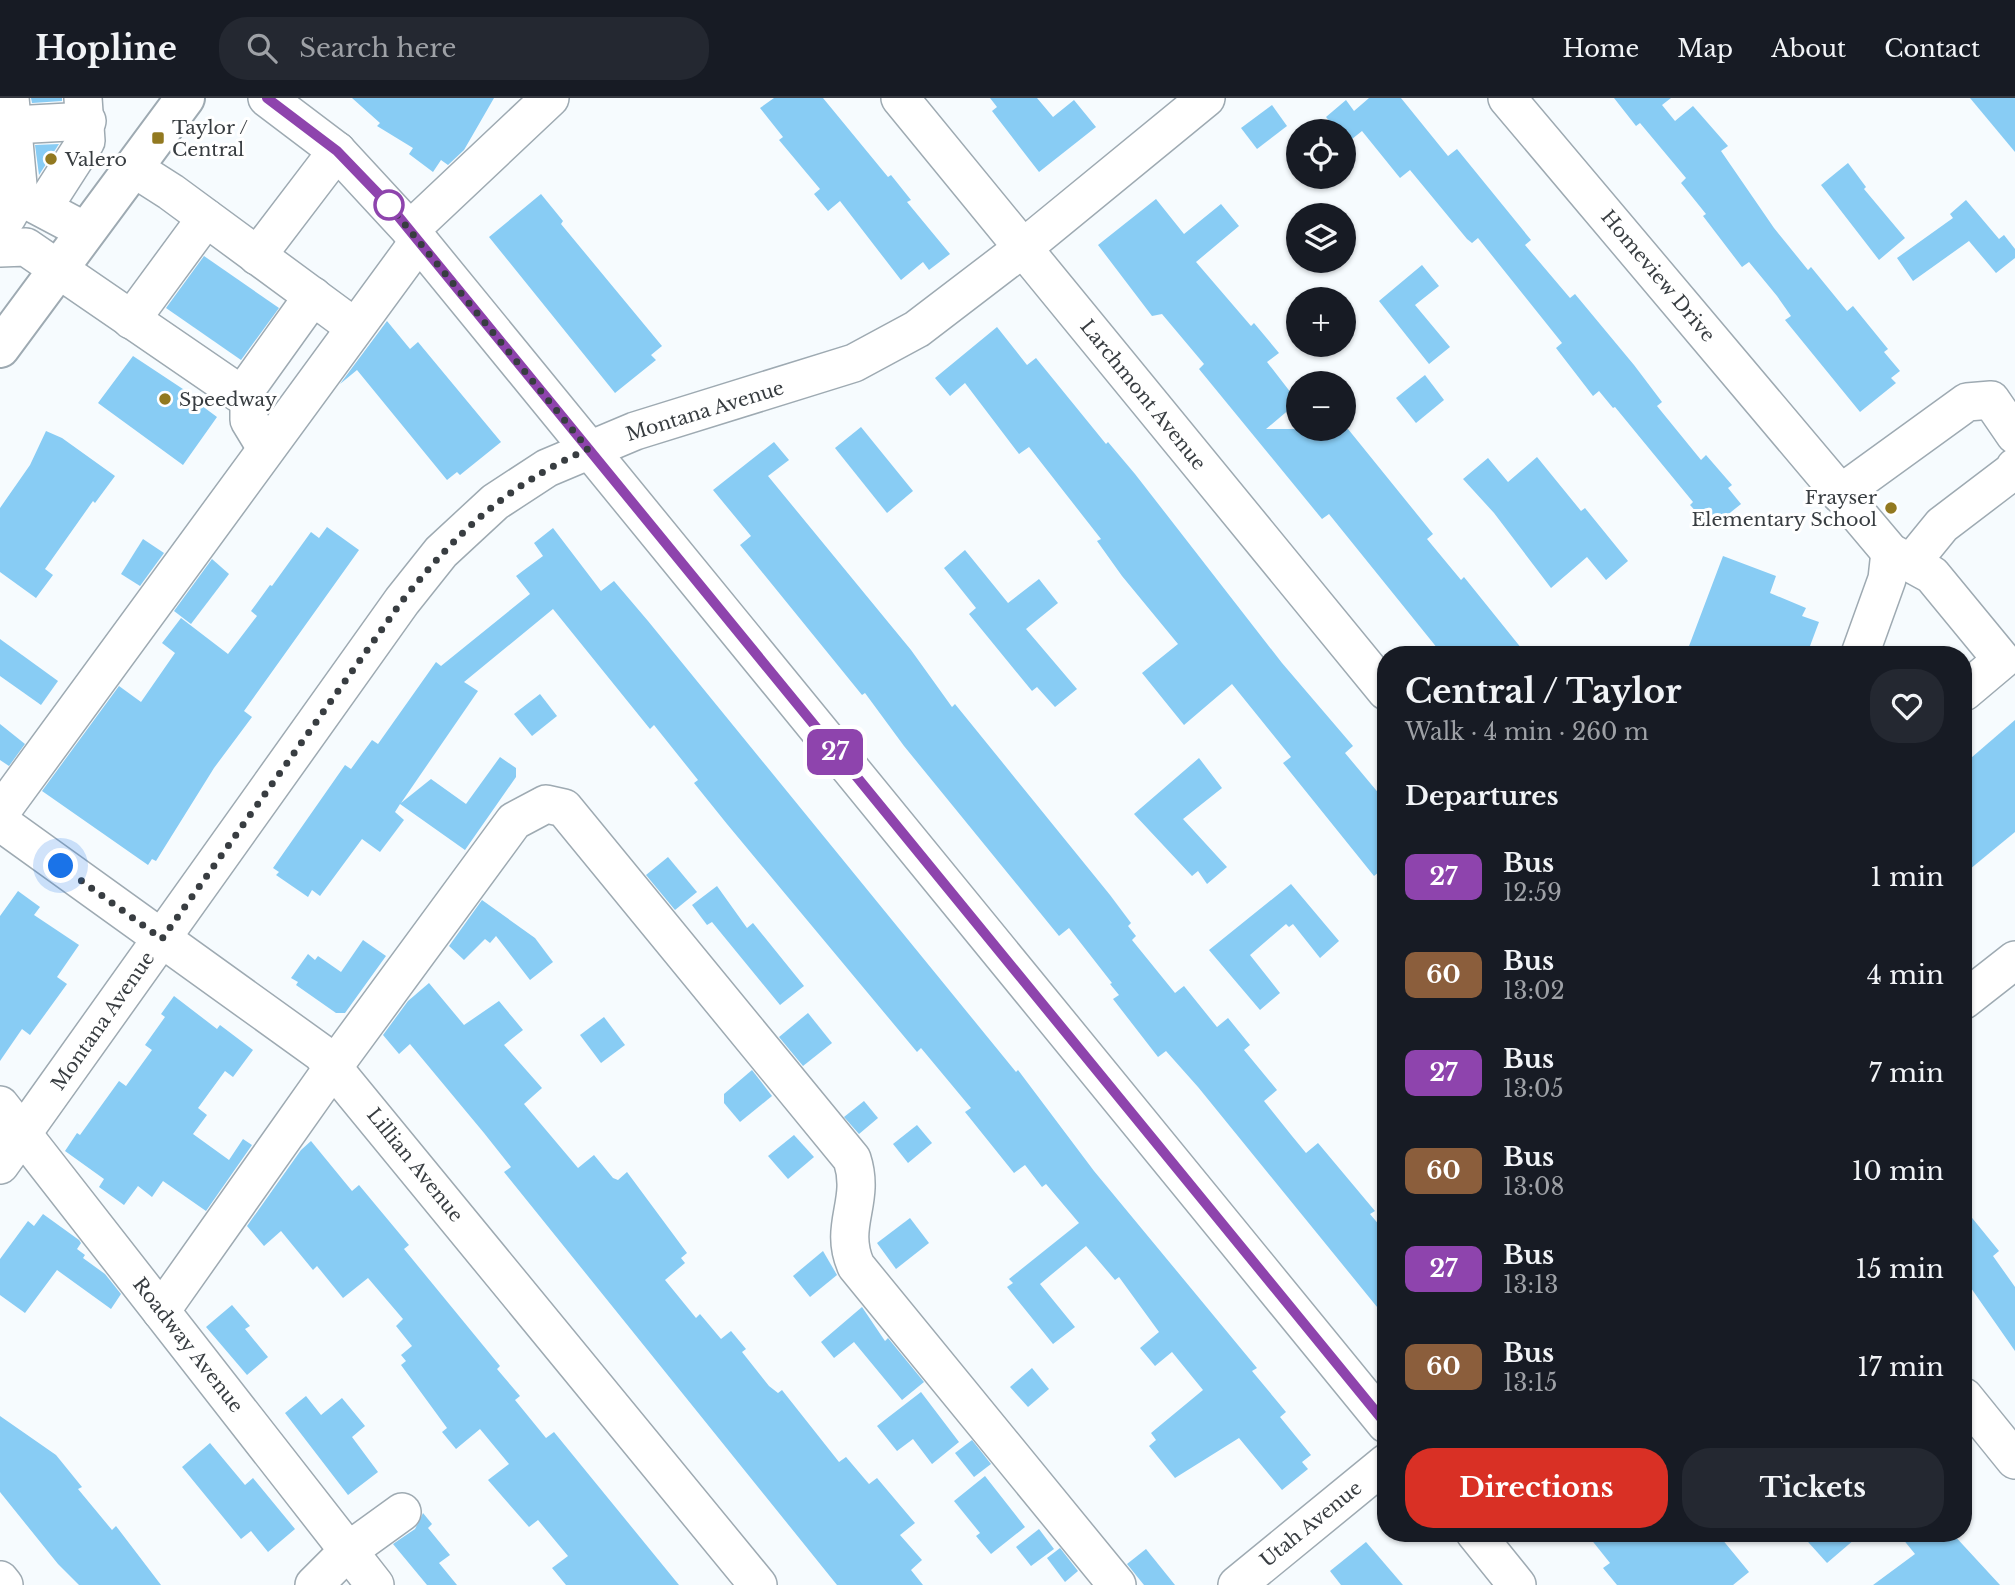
<!DOCTYPE html>
<meta charset="utf-8">
<style>
body{margin:0;font-family:"Libre Baskerville",serif;background:#242831;color:#f1f3f6;height:100vh;display:flex;flex-direction:column;font-size:26px;white-space:nowrap}
*{box-sizing:border-box;margin:0}
p{font-size:23px;color:#9ea1a6}
.icon{flex:none;width:38px;height:38px;fill:none;stroke:currentColor;stroke-width:2;stroke-linecap:round;stroke-linejoin:round}
.map{position:relative;flex:1;overflow:hidden}
.details{position:absolute;left:1377px;top:548px;width:595px;height:896px;display:flex;flex-direction:column;background:#171b24;border-radius:28px;box-shadow:0 2px 5px #0004}
.details>*{flex:none}
.badge{padding:0 14px;border-radius:10px;font-size:24px;line-height:46px}
.fabs{position:absolute;left:1286px;top:21px;display:grid;gap:14px}
.fabs a{display:grid;place-items:center;width:70px;height:70px;border-radius:50%;background:#171b24;box-shadow:0 2px 5px #0004;font-size:35px}
.you{position:absolute;width:35px;height:35px;margin:-18px;border:5px solid #fff;border-radius:50%;background:#1a73e8;box-shadow:0 0 0 10px #1a73e833}
.map>.badge{position:absolute;translate:-50% -50%;box-shadow:0 0 0 4px #fff}
h2{padding:0 28px;font-size:26px;line-height:63px}
.round{display:grid;place-items:center;flex:none;width:74px;height:74px;border-radius:28px;background:#242831}
.summary{display:flex;align-items:center;justify-content:space-between;height:119px;padding:0 28px}
h1{font-size:33px;font-weight:700;line-height:52px}
.cta{display:flex;gap:14px;margin-top:auto;padding:14px 28px}
.cta a{flex:1;height:80px;border-radius:28px;background:#d93025;color:#fff;font-size:28px;font-weight:700;line-height:80px;text-align:center}
.cta a+a{background:#242831;color:#f1f3f6}
ul{padding:0;list-style:none}
li{display:flex;align-items:center;gap:21px;height:98px;padding:0 28px}
li div{flex:1}
li b{display:block;font-size:26px}
li em{font-style:normal}
li .badge{min-width:77px;font-weight:700;text-align:center}
header{display:flex;align-items:center;gap:42px;box-sizing:border-box;height:98px;padding:0 35px;background:#171b24;border-bottom:2px solid #363941}
header strong{font-size:33px}
nav{display:flex;gap:38px;margin-inline-start:auto;font-size:24px}
.search{width:490px;height:63px;background:#242831;display:flex;align-items:center;gap:18px;box-sizing:border-box;padding:0 24px;border-radius:28px;color:#9ea1a6;font-size:26px}
.map>svg:first-child{display:block}
.building{fill:#88ccf4}
.lines{fill:none;stroke-linecap:round;stroke-linejoin:round}
.minor-casing{stroke:#9eaab2;stroke-width:40}
.major-casing{stroke:#9eaab2;stroke-width:42}
.minor{stroke:#fff;stroke-width:37}
.major{stroke:#fff;stroke-width:38}
.line-casing{stroke:#fff;stroke-width:16}
.line{stroke:#8e44ad;stroke-width:10}
.walk{stroke:#383d41;stroke-width:7;stroke-dasharray:0 12.6}
.poi-dot{fill:#927920;stroke:#fff;stroke-width:2.5}
.stop-dot{fill:#fff;stroke:#8e44ad;stroke-width:3.5}
.labels{text-anchor:middle;dominant-baseline:central;stroke-width:6;stroke-linejoin:round;paint-order:stroke}
.poi-label{font-size:19px;fill:#383d41;stroke:#fff;text-anchor:start}
.street-label{font-size:19px;fill:#383d41;stroke:#fff}
</style>
<header>
<strong>Hopline</strong>
<div class="search"><svg class="icon" aria-label="search" viewBox="0 0 24 24"><circle cx="10" cy="10" r="6"/><path d="M15 15l6 6"/></svg>Search here</div>
<nav><a>Home</a><a>Map</a><a>About</a><a>Contact</a></nav>
</header>
<div class="map">
<svg width="2015" height="1487" viewBox="0 0 2015 1487">
<rect width="100%" height="100%" fill="#f6fbfe"/>
<g class="building">
<path d="M31,0h31v3l-30,2z"/>
<path d="M352,0h142l-30,52 -16,15 -7,-5 -8,12 -24,-18 4,-6 -36,-22 3,-3z"/>
<path d="M774,0h49l65,79 3,-2 20,25 -4,2 43,52 -21,16 -6,-8 -22,18 -61,-79 -12,10 -14,-17 6,-5 -41,-49 4,-3 -23,-29z"/>
<path d="M990,0h47l16,19 21,-17 22,27 -57,45 -47,-61 5,-4z"/>
<path d="M1369,0h32l47,58 9,-7 74,91 -6,5 45,53 5,-4 59,71 28,37 -5,4 44,54 5,-5 26,30 -4,3 13,16 -30,24 -21,-23 3,-3 -78,-95 -2,1 -14,-17 -6,5 -37,-48 6,-5 -84,-105 -6,5 -5,-4 -57,-69 -10,8 -38,-47 -15,12 -3,-12h-6l-12,-14 20,-17 8,11z"/>
<path d="M1614,0h57l-9,7 13,16 18,-15 35,40 -7,5 53,77 34,42 3,-3 36,44 6,-5 35,43 -4,3 16,19 -9,7 5,5 -36,29 -75,-92 6,-4 -14,-20 -28,-34 -7,5 -39,-51 3,-2 -25,-31 5,-5 -46,-55 -4,3z"/>
<path d="M1970,0h45v54z"/>
<path d="M1272,7l15,21 -30,23 -16,-21z"/>
<path d="M59,46l-20,31 -4,-30z"/>
<path d="M1848,65l18,24 -2,2 41,49 -26,22 -58,-75z"/>
<path d="M541,96l22,27 -2,3 101,122 -11,9 5,5 -41,33 -126,-156z"/>
<path d="M1156,101l28,35 37,-30 18,22 -43,36 55,64 3,-3 25,30 -12,9 31,40 -32,27h82l85,105 -6,5 34,41 3,-3 62,77h-84l-113,-140 -7,5 -123,-150 5,-5 -42,-50 -10,2 -54,-71z"/>
<path d="M1966,102l33,39 5,-4 11,14v9l-19,15 -27,-32 -56,40 -16,-23 56,-40 -3,-4z"/>
<path d="M204,158l75,52 -38,52 -75,-52z"/>
<path d="M1422,167l17,21 -24,19 35,42 -21,17 -50,-63z"/>
<path d="M387,223l23,28 8,-7 83,100 -41,33 -3,-3 -10,8 -90,-110 -17,14z"/>
<path d="M997,229l30,38 9,-7 70,86 2,-2 27,32 147,189 71,83 -8,7 41,49v64l-12,10 -91,-113 8,-6 -59,-73 -48,41 -42,-52 36,-29 -56,-68 -25,-35 4,-2 -72,-92 -10,7 -54,-71 -15,13 -15,-18z"/>
<path d="M133,258l59,39 2,5 23,17 -34,48 -85,-62z"/>
<path d="M1425,277l19,25 -28,23 -20,-25z"/>
<path d="M861,329l52,64 -26,22 -52,-65z"/>
<path d="M46,333l16,7 53,38 -20,27 -2,-2 -48,68 8,6 -17,23 -36,-26v-64l30,-43z"/>
<path d="M774,344l15,18 -21,16 143,174 41,57 3,-3 155,191 21,28 -3,3 8,10 -4,4 43,53 9,-7 33,41 11,-9 22,27 -6,5 33,40 -13,11 28,35 14,17 12,-10 57,68 -5,3 16,19v85l-188,-231 -32,-36 -8,6 -45,-58 6,-4 -9,-11 2,-1 -43,-55 -10,8 -155,-190 -39,-53 -3,2 -122,-150 11,-9 -38,-46z"/>
<path d="M1537,359l44,54 4,-3 43,53 -22,19 -19,-23 -36,31 -57,-75 -31,-34 25,-21 20,24z"/>
<path d="M327,429l32,23 -115,161 8,6 -38,51 -58,93 -4,-2 -4,6 -106,-74 77,-105 22,16 34,-49 -13,-10 19,-25 47,36 29,-38 -6,-5 19,-26 2,1 39,-54 8,6z"/>
<path d="M553,430l48,63 13,-10 34,40 368,451 2,-2 76,101 163,197 -5,3 34,41 -6,5 31,38 -9,7 6,7 -26,21 -43,-52 -64,40 -26,-32 7,-6 -5,-7 52,-43 -31,-38 -17,14 -15,-18 19,-16 -40,-55 -4,3 -29,-34 -46,38 35,43 -22,17 -46,-57 6,-4 -4,-4 70,-56 -33,-39 -4,3 -17,-22 -11,8 -49,-61 6,-4 -50,-60 -4,4 -190,-228 -33,-41 4,-3 -44,-55 -4,4 -97,-120 -89,73 14,9 -77,112 30,-24 35,25 34,-47 16,11v9l-51,73 -65,-46 -5,8 9,8 -24,32 -18,-13 -42,57 -8,-6 -4,7 -32,-22 3,-3 -6,-4 72,-103 6,4 21,-29 6,4 58,-82 5,4 89,-72 -14,-18 27,-20 -9,-13z"/>
<path d="M143,441l21,14 -24,33 -19,-12z"/>
<path d="M965,452l43,53 31,-24 19,24 -32,26 51,60 -22,18 -18,-20 -5,4 -63,-77 7,-6 -32,-40z"/>
<path d="M1723,458l53,20 -6,17 36,15 -4,8 17,6 -12,32h-121z"/>
<path d="M212,461l17,15 -38,50 -17,-13z"/>
<path d="M0,541l58,42 -17,24 -41,-29z"/>
<path d="M540,596l17,22 -25,20 -18,-22z"/>
<path d="M2015,622v112l-51,42v-110z"/>
<path d="M0,626l25,20 -16,22 -9,-6z"/>
<path d="M1199,660l23,30 -39,31 44,48 -20,17 -9,-13 -6,5 -58,-62z"/>
<path d="M668,759l29,35 -22,18 -29,-35z"/>
<path d="M1291,786l48,57 -19,17 -27,-34 -4,3 -3,-3 -36,31 30,38 -20,17 -51,-60z"/>
<path d="M717,788l30,42 6,-5 51,63 -24,19 -68,-83 -5,3 -15,-20z"/>
<path d="M18,793l22,16 -6,8 45,30 -22,32 10,7 -37,51 -8,-6 -22,32v-145z"/>
<path d="M482,802l53,38 18,24 -23,18 -34,-44 -6,7 -5,-4 -21,21 -15,-14z"/>
<path d="M363,842l23,16 -41,57h-9l-40,-28 2,-3 -7,-4 17,-24 7,6 3,-4 23,16z"/>
<path d="M429,885l35,42 35,-24 24,29 -19,15 38,43 -18,16 54,64 16,-13 19,23 5,2 9,-8 60,81 -6,5 4,5 -20,17 31,38 4,-4 21,25 10,-8 15,18 -4,3 27,34 9,7 4,-3 57,72 7,-5 23,27 8,-6 38,45 -15,12 22,25 -11,10 12,15h-86l-333,-413 7,-5 -27,-34 -74,-89 -11,10 -16,-19 25,-34z"/>
<path d="M174,898l43,33 3,-4 33,25 -20,27 -8,-6 -27,37 9,7 -14,19 36,26 14,-21 9,6 -46,66 -43,-30 -11,16 -14,-11 -14,19 -25,-18 5,-8 -39,-28 12,-18 3,2 39,-54 7,5 26,-36 -7,-5 20,-28 -4,-3z"/>
<path d="M808,915l24,30 -29,23 -24,-29z"/>
<path d="M604,919l21,28 -24,18 -21,-28z"/>
<path d="M752,972l20,26 -32,26 -16,-19v-9z"/>
<path d="M864,1003l14,17 -19,16 -15,-17z"/>
<path d="M917,1027l15,18 -24,20 -15,-19z"/>
<path d="M794,1037l20,22 -26,22 -20,-23z"/>
<path d="M311,1043l41,50 7,-6 50,60 -5,4 96,117 -3,3 23,27 -5,4 31,38 8,-6 125,153h-113l-14,-17 16,-12 -30,-36 -9,7 -41,-47 21,-16 -29,-35 -24,20 -14,-17 5,-4 -46,-63 5,-4 -5,-6 11,-9 -16,-20 7,-7 -35,-41 -25,20 -26,-32 -4,4 -32,-39 -17,15 -17,-20 54,-76z"/>
<path d="M1964,1110l35,43 -6,5 22,31v64l-51,-73z"/>
<path d="M43,1116l36,26 2,3 -4,6 8,6 -2,3 22,16 16,20 -10,15 -54,-39 -32,43 -25,-18v-36l28,-38 6,5z"/>
<path d="M910,1120l19,25 -33,26 -19,-26z"/>
<path d="M823,1153l14,24 -27,22 -17,-21z"/>
<path d="M232,1207l18,21 -5,3 23,28 -21,18 -41,-48z"/>
<path d="M862,1209l23,34 3,-3 36,44 -22,18 -48,-58 -20,16 -13,-16z"/>
<path d="M1032,1270l17,21 -21,18 -18,-20z"/>
<path d="M921,1294l38,50 -27,22 -19,-25 -16,12 -20,-25z"/>
<path d="M306,1298l15,19 21,-17 23,28 -13,11 26,35 -30,23 -63,-82z"/>
<path d="M0,1318l56,39 26,32 -4,2 34,41 4,-4 45,59h-82l-21,-21 -58,-72z"/>
<path d="M972,1342l19,24 -17,13 -19,-24z"/>
<path d="M210,1345l35,42 8,-7 42,51 -27,23 -17,-21 -10,8 -59,-72z"/>
<path d="M985,1378l40,51 -34,27 -15,-18 4,-3 -26,-32z"/>
<path d="M423,1415l9,11 -4,4 22,27 -11,8 18,22h-30l-34,-41 22,-15z"/>
<path d="M1039,1431l15,20 -23,17 -15,-19z"/>
<path d="M1586,1435h131l32,39 -16,13h-116l-14,-17 7,-5z"/>
<path d="M1800,1435h62l-35,30z"/>
<path d="M1898,1435h54l48,52h-127l42,-31z"/>
<path d="M1366,1444l37,43h-62l-11,-14z"/>
<path d="M1060,1450l18,23 -13,11 -18,-24z"/>
<path d="M1146,1451l29,36h-31l-17,-21z"/>
</g>
<g class="lines">
<g class="minor-casing">
<g id="minor">
<path d="M10,0l9,98 66,35"/>
<path d="M267,0l70,53 73,79 976,1194"/>
<path d="M900,0l486,593"/>
<path d="M1507,0l383,454 42,23 70,85 -38,32"/>
<path d="M13,27l74,-4"/>
<path d="M135,71l36,23 182,134"/>
<path d="M43,110l43,-67 -3,-43"/>
<path d="M0,122l7,-3 12,-21"/>
<path d="M410,132l140,-132"/>
<path d="M0,150l26,-1 223,153v20l17,28"/>
<path d="M257,158l80,-105"/>
<path d="M131,222l75,-102"/>
<path d="M242,297l71,-99"/>
<path d="M1840,396l127,-92 24,-2 24,35"/>
<path d="M1911,465l31,-38 71,-54 2,-4"/>
<path d="M1860,556l27,-75 3,-27"/>
<path d="M0,715l419,-572"/>
<path d="M0,724l321,231 437,532"/>
<path d="M1964,902l51,-40"/>
<path d="M0,1007l375,480"/>
<path d="M0,1067l402,-564 39,-49 54,-50 52,-34 88,-37 219,-68 63,-34 106,-81 183,-150"/>
<path d="M161,1213l173,-245 180,-245 32,-17 18,4 288,351c14,43 -14,66 4,107l261,319"/>
<path d="M1964,1299l51,63"/>
<path d="M1475,1435l42,52"/>
<path d="M0,1482l4,5"/>
<path d="M314,1487l34,-34 54,-39"/>
<path d="M1237,1487l149,-122"/>
</g>
</g>
<g class="major-casing">
<path id="major" d="M0,250l185,-250"/>
</g>
<use href="#minor" class="minor"/>
<use href="#major" class="major"/>
</g>
<g class="lines">
<g class="line-casing">
<path id="line" d="M267,0l70,53 52,54 997,1219"/>
</g>
<use href="#line" class="line"/>
<path class="walk" d="M61,768l101,73 240,-338c56,-70 103,-114 186,-152l-199,-244"/>
</g>
<g class="poi-dot">
<rect x="151" y="33" width="14" height="14" rx="3.5"/>
<circle cx="51" cy="61" r="7"/>
<circle cx="165" cy="301" r="7"/>
<circle cx="1891" cy="410" r="7"/>
</g>
<circle class="stop-dot" cx="389" cy="107" r="14"/>
<g class="labels">
<g class="poi-label">
<text x="172" y="29">Taylor /<tspan x="172" dy="22">Central</tspan></text>
<text x="65" y="61">Valero</text>
<text x="179" y="301">Speedway</text>
<text x="1877" y="399" text-anchor="end">Frayser<tspan x="1877" dy="22">Elementary School</tspan></text>
</g>
<g class="street-label">
<text transform="translate(1658 178) rotate(50)">Homeview Drive</text>
<text transform="translate(1143 297) rotate(51)">Larchmont Avenue</text>
<text transform="translate(705 313) rotate(-17)">Montana Avenue</text>
<text transform="translate(103 923) rotate(-55)">Montana Avenue</text>
<text transform="translate(415 1067) rotate(51)">Lillian Avenue</text>
<text transform="translate(188 1247) rotate(52)">Roadway Avenue</text>
<text transform="translate(1311 1426) rotate(-39)">Utah Avenue</text>
</g>
</g>
</svg>
<div class="fabs">
<a><svg class="icon" aria-label="locate" viewBox="0 0 24 24"><circle cx="12" cy="12" r="6"/><path d="M12 2v4M12 18v4M2 12h4M18 12h4"/></svg></a>
<a><svg class="icon" aria-label="layers" viewBox="0 0 24 24"><path d="M12 4l9 5-9 5-9-5zM3 14l9 5 9-5"/></svg></a>
<a>+</a>
<a>−</a>
</div>
<div class="you" style="left:61px;top:768px"></div>
<b class="badge" style="left:835px;top:654px;background:#8e44ad;color:#fff">27</b>
<section class="details">
<div class="summary"><div><h1>Central / Taylor</h1><p>Walk · 4 min · 260 m</p></div><a class="round"><svg class="icon" aria-label="heart" viewBox="0 0 24 24"><path d="M12 20l-8-8c-3-5 5-10 8-4 3-6 11-1 8 4z"/></svg></a></div>
<h2>Departures</h2>
<ul>
<li><span class="badge" style="background:#8e44ad;color:#fff">27</span><div><b>Bus</b><p>12:59</p></div><em>1 min</em></li>
<li><span class="badge" style="background:#8b5e3c;color:#fff">60</span><div><b>Bus</b><p>13:02</p></div><em>4 min</em></li>
<li><span class="badge" style="background:#8e44ad;color:#fff">27</span><div><b>Bus</b><p>13:05</p></div><em>7 min</em></li>
<li><span class="badge" style="background:#8b5e3c;color:#fff">60</span><div><b>Bus</b><p>13:08</p></div><em>10 min</em></li>
<li><span class="badge" style="background:#8e44ad;color:#fff">27</span><div><b>Bus</b><p>13:13</p></div><em>15 min</em></li>
<li><span class="badge" style="background:#8b5e3c;color:#fff">60</span><div><b>Bus</b><p>13:15</p></div><em>17 min</em></li>
</ul>
<div class="cta"><a>Directions</a><a>Tickets</a></div>
</section>
</div>
